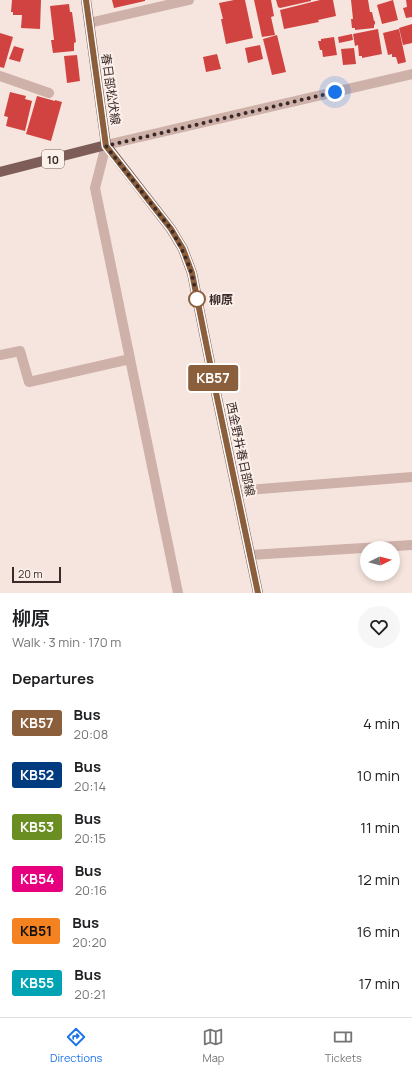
<!DOCTYPE html>
<meta charset="utf-8">
<style>
body{margin:0;font-family:Manrope,"Noto Sans JP",sans-serif;background:#f6f6f6;color:#202124;height:100vh;display:flex;flex-direction:column;font-size:15px;white-space:nowrap}
*{box-sizing:border-box;margin:0}
p{font-size:13px;color:#757577}
.icon{flex:none;width:22px;height:22px;fill:none;stroke:currentColor;stroke-width:2;stroke-linecap:round;stroke-linejoin:round}
.map{position:relative;height:593px;overflow:hidden}
.sheet{display:flex;flex-direction:column;background:#fff;flex:1}
.sheet>*{flex:none}
.badge{padding:0 8px;border-radius:3px;font-size:14px;line-height:26px}
.needle{width:26px;rotate:84deg}
.controls{position:absolute;left:360px;top:541px;display:grid;gap:8px}
.controls a{display:grid;place-items:center;width:40px;height:40px;border-radius:50%;background:#fff;box-shadow:0 2px 6px #0003;font-size:20px}
.scale{position:absolute;left:12px;bottom:10px;width:49px;box-sizing:border-box;padding-left:4px;border:2px solid #3b2a29;border-top:0;font-size:11px;line-height:14px;white-space:nowrap;color:#3b2a29;-webkit-text-stroke:3px #fcf0eb;paint-order:stroke}
.you{position:absolute;width:20px;height:20px;margin:-10px;border:3px solid #fff;border-radius:50%;background:#1a73e8;box-shadow:0 0 0 6px #1a73e833}
.map>.badge{position:absolute;translate:-50% -50%;box-shadow:0 0 0 2px #fff}
h2{padding:0 12px;font-size:15px;line-height:36px}
.round{display:grid;place-items:center;flex:none;width:42px;height:42px;border-radius:21px;background:#f6f6f6}
.overview{display:flex;align-items:center;justify-content:space-between;height:68px;padding:0 12px}
h1{font-size:19px;font-weight:600;line-height:30px}
ul{padding:0;list-style:none}
li{display:flex;align-items:center;gap:12px;height:52px;padding:0 12px}
li div{flex:1}
li b{display:block;font-size:15px}
li em{font-style:normal}
li .badge{min-width:44px;font-weight:700;text-align:center}
.menu{display:flex;justify-content:space-around;align-items:center;height:56px;border-top:1px solid #e0e0e0;background:#fff;font-size:11px;color:#757577}
.menu a{display:grid;justify-items:center;gap:2px}
.menu .current{color:#1a73e8}
.map>svg:first-child{display:block}
.building{fill:#d14340}
.lines{fill:none;stroke-linecap:round;stroke-linejoin:round}
.minor{stroke:#ceb1a8;stroke-width:10}
.major{stroke:#7e5d58;stroke-width:10}
.line-casing{stroke:#fff;stroke-width:9}
.line{stroke:#8b5e3c;stroke-width:6}
.walk{stroke:#3b2a29;stroke-width:4;stroke-dasharray:0 7.2}
.stop-dot{fill:#fff;stroke:#8b5e3c;stroke-width:2}
.labels{text-anchor:middle;dominant-baseline:central;stroke-width:4;stroke-linejoin:round;paint-order:stroke}
.shield{fill:#fcf0eb;stroke:#756563;stroke-width:1}
.shield-label{font-size:11px;font-weight:bold;fill:#3b2a29}
.street-label{font-size:12px;fill:#3b2a29;stroke:#fcf0eb}
.stop-label{font-size:12px;font-weight:bold;fill:#3b2a29;stroke:#fcf0eb;text-anchor:start}
</style>
<div class="map">
<svg width="412" height="593" viewBox="0 0 412 593">
<rect width="100%" height="100%" fill="#f5e5de"/>
<g class="building">
<path d="M12,0h29l-1,29 -19,-1 1,-13h-9v-3h-2z"/>
<path d="M112,0h33v1l-31,7z"/>
<path d="M234,0h11l8,38 -27,6 -5,-25h2l-4,-16z"/>
<path d="M254,0h17l3,16 -3,1 4,18 -13,2z"/>
<path d="M276,0h35v1l-31,7 -2,-1z"/>
<path d="M320,0h13l3,16 -18,4 1,2 -35,7 -4,-19z"/>
<path d="M351,0h17l2,12h2l2,9h1v3l-1,1v3l-19,2v-2h-3l-1,-9h2z"/>
<path d="M393,0l5,20 -16,4 -5,-19z"/>
<path d="M406,0h6v17l-6,1 -3,-10 4,-1z"/>
<path d="M69,4l1,8h2l4,30 -2,1v8l-21,2 -2,-13h3l-4,-34z"/>
<path d="M412,24v19l-9,2 -4,-17z"/>
<path d="M378,29l4,25 -20,4v-2h-3l-1,-11 -3,1 -2,-12z"/>
<path d="M399,29l7,33 -8,2 -2,-7h-4v-3l-4,1 -5,-22z"/>
<path d="M0,33l13,4 -9,31 -4,-1z"/>
<path d="M352,34l1,6 -14,3 -1,-6z"/>
<path d="M277,35l9,37 -14,3 -9,-36z"/>
<path d="M334,37l3,18 -14,2 -1,-7h-2l-2,-9h3v-2z"/>
<path d="M260,45l3,14 -15,4 -3,-15z"/>
<path d="M14,46l10,3 -4,13 -11,-3z"/>
<path d="M354,48l2,16 -13,1 -2,-16z"/>
<path d="M217,54l4,15 -15,3 -3,-15z"/>
<path d="M77,55l3,26 -13,2 -3,-27z"/>
<path d="M10,92l16,4 -1,3 7,2 -7,30 -19,-5 2,-9 -4,-1z"/>
<path d="M37,96l18,5v-1l7,2 -11,39 -25,-7z"/>
</g>
<g class="lines">
<g class="minor">
<path d="M89,23l100,-23"/>
<path d="M0,76l49,17"/>
<path d="M0,355l20,-4 9,31 101,-23"/>
<path d="M236,491l176,-14"/>
<path d="M250,555l162,-10"/>
<path d="M178,593l-83,-405 11,-43 306,-71"/>
</g>
<g class="major">
<path d="M86,0l20,145 65,84 12,20 9,24 23,115 43,205"/>
<path d="M0,172l106,-27"/>
</g>
</g>
<g class="lines">
<g class="line-casing">
<path id="line" d="M86,0l20,146 65,83 12,20 9,24 23,115 43,205"/>
</g>
<use href="#line" class="line"/>
<path class="walk" d="M197,299c0,-4 -2,-10 -3,-15 -4,-20 -13,-37 -23,-55l-65,-83 229,-54"/>
</g>
<circle class="stop-dot" cx="197" cy="299" r="8"/>
<g class="labels">
<rect class="shield" x="42" y="150" width="22" height="18" rx="3"/>
<g class="shield-label">
<text x="53" y="159">10</text>
</g>
<g class="street-label">
<text transform="translate(111 89) rotate(82)">春日部松伏線</text>
<text transform="translate(241 449) rotate(78)">西金野井春日部線</text>
</g>
<g class="stop-label">
<text x="209" y="299">柳原</text>
</g>
</g>
</svg>
<div class="controls">
<a><svg class="needle" viewBox="-14 -14 28 28"><path d="M0-13l5 13h-10z" fill="#e53935"/><path d="M0 13l5-13h-10z" fill="#757577"/></svg></a>
</div>
<div class="scale">20 m</div>
<div class="you" style="left:335px;top:92px"></div>
<b class="badge" style="left:213px;top:378px;background:#8b5e3c;color:#fff">KB57</b>
</div>
<section class="sheet">
<div class="overview"><div><h1>柳原</h1><p>Walk · 3 min · 170 m</p></div><a class="round"><svg class="icon" aria-label="heart" viewBox="0 0 24 24"><path d="M12 20l-8-8c-3-5 5-10 8-4 3-6 11-1 8 4z"/></svg></a></div>
<h2>Departures</h2>
<ul>
<li><span class="badge" style="background:#8b5e3c;color:#fff">KB57</span><div><b>Bus</b><p>20:08</p></div><em>4 min</em></li>
<li><span class="badge" style="background:#003b80;color:#fff">KB52</span><div><b>Bus</b><p>20:14</p></div><em>10 min</em></li>
<li><span class="badge" style="background:#6b8e23;color:#fff">KB53</span><div><b>Bus</b><p>20:15</p></div><em>11 min</em></li>
<li><span class="badge" style="background:#e6007e;color:#fff">KB54</span><div><b>Bus</b><p>20:16</p></div><em>12 min</em></li>
<li><span class="badge" style="background:#f58220;color:#111">KB51</span><div><b>Bus</b><p>20:20</p></div><em>16 min</em></li>
<li><span class="badge" style="background:#00a3b4;color:#fff">KB55</span><div><b>Bus</b><p>20:21</p></div><em>17 min</em></li>
</ul>
</section>
<nav class="menu">
<a class="current"><svg class="icon" aria-label="directions" viewBox="0 0 24 24"><path d="M12 3l9 9-9 9-9-9zM9 14v-3h6M13 9l2 2-2 2"/></svg>Directions</a>
<a><svg class="icon" aria-label="map" viewBox="0 0 24 24"><path d="M3 6l6-2 6 2 6-2v14l-6 2-6-2-6 2zM9 4v14M15 6v14"/></svg>Map</a>
<a><svg class="icon" aria-label="tickets" viewBox="0 0 24 24"><path d="M3 7h18v10H3zM15 7v10"/></svg>Tickets</a>
</nav>
